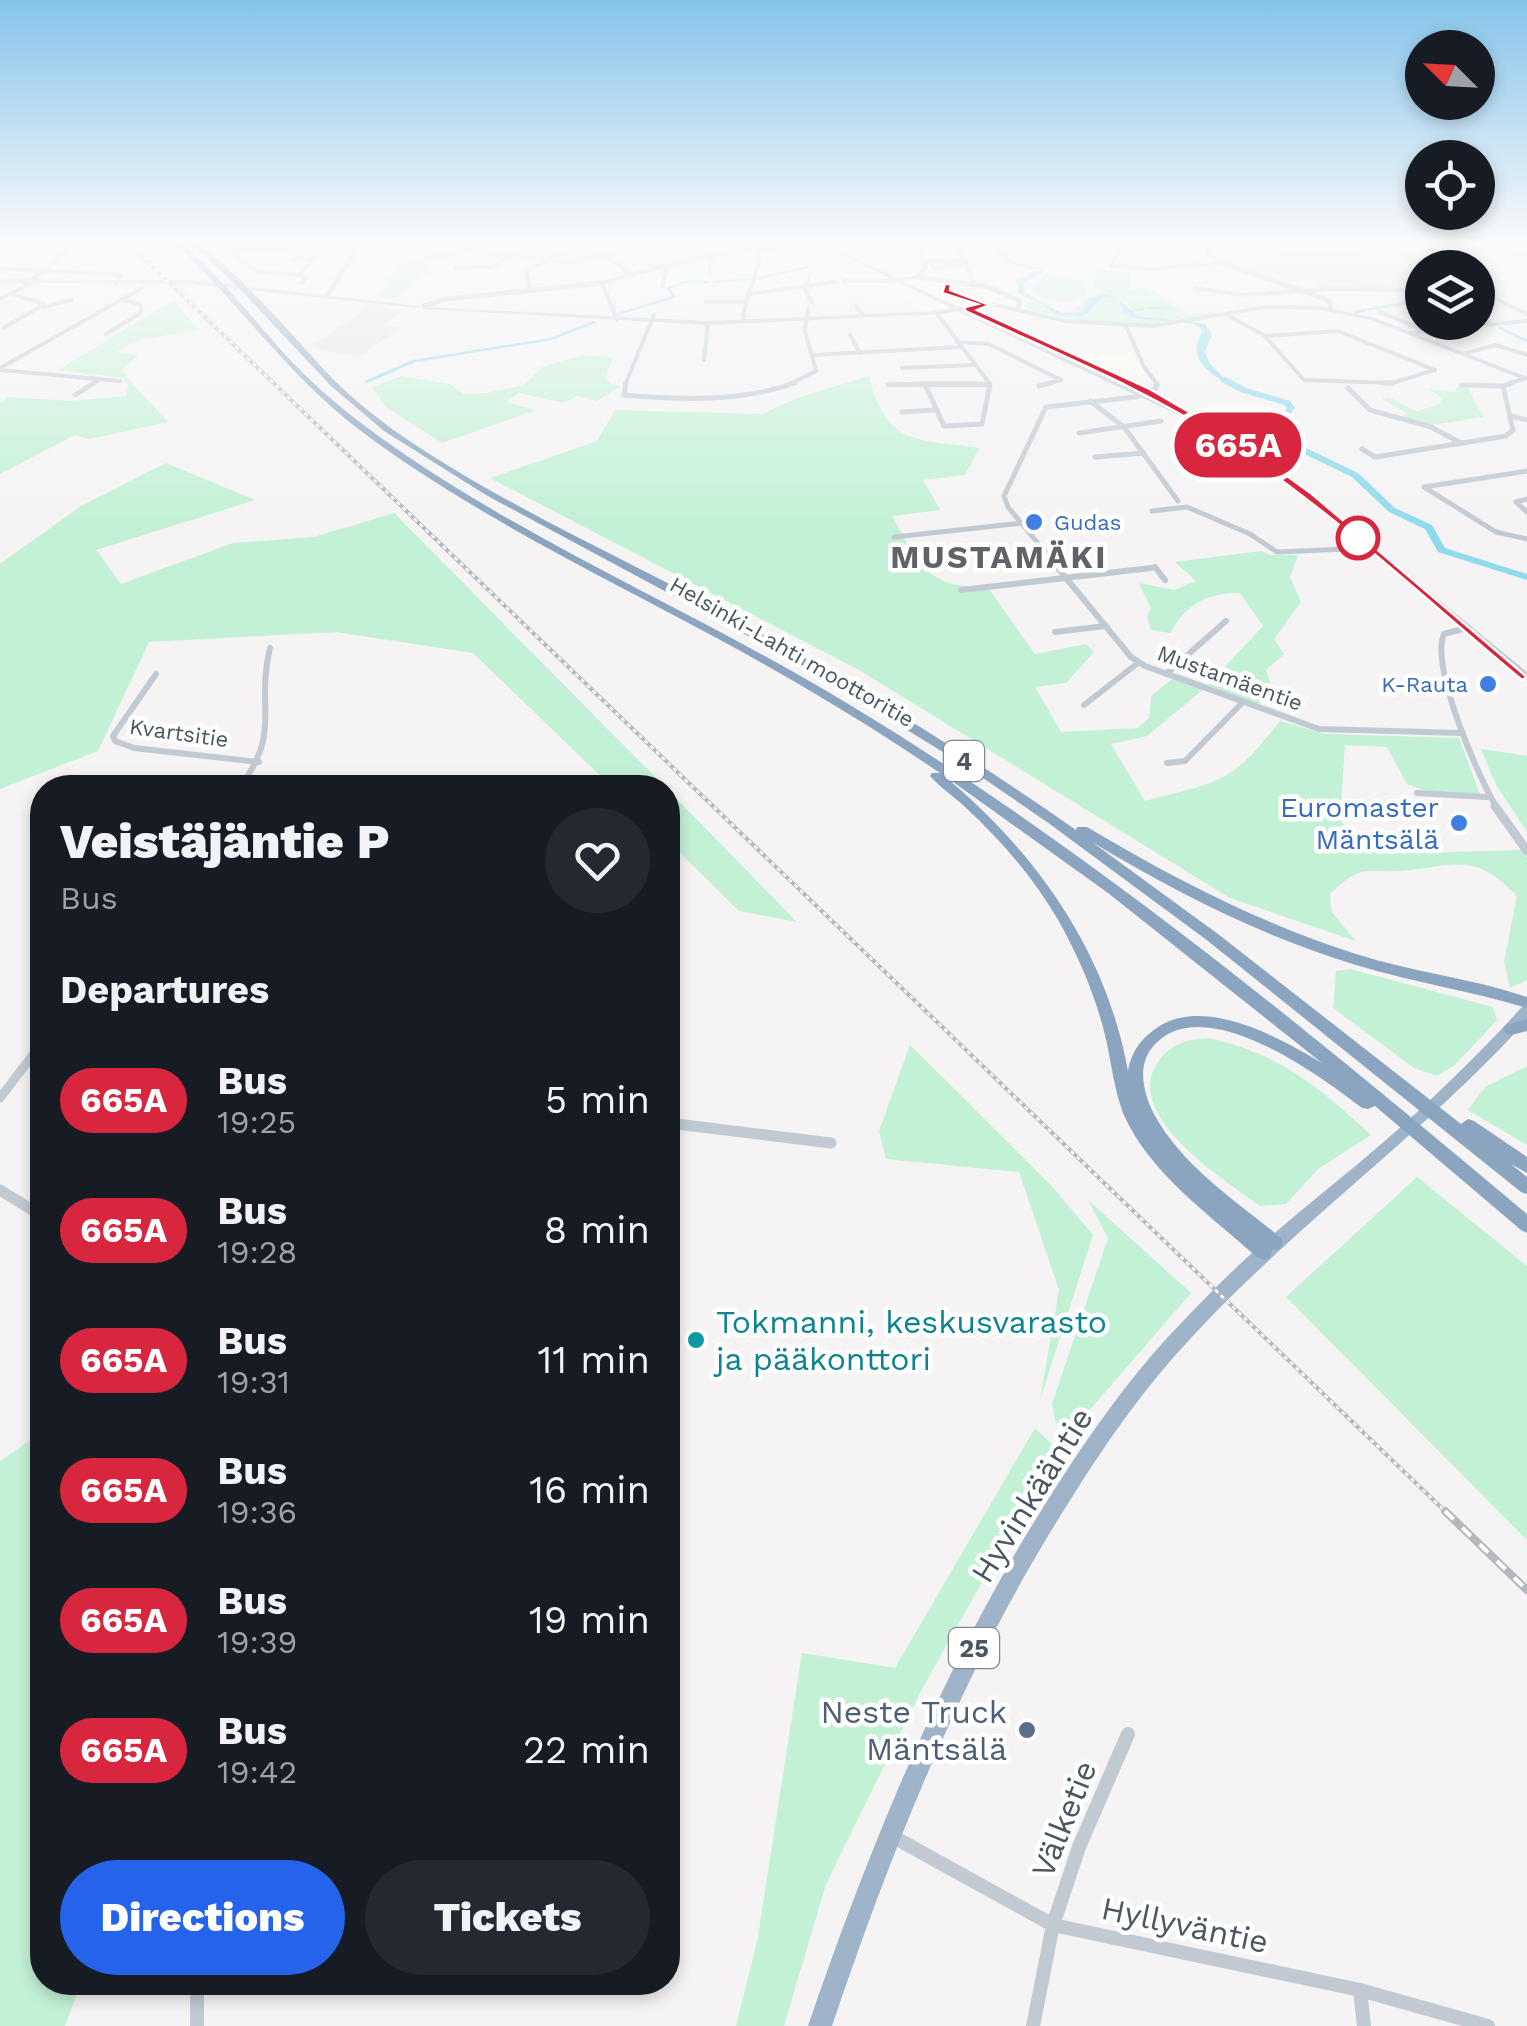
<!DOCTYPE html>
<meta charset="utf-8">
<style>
body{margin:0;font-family:"Work Sans",sans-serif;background:#242831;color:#f1f3f6;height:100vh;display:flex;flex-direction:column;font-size:38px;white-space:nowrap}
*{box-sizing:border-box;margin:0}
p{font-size:32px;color:#9ea1a6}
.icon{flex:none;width:55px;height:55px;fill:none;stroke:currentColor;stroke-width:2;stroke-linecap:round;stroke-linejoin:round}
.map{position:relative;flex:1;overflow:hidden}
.details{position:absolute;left:30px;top:775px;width:650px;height:1220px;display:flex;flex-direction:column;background:#171b24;border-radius:40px;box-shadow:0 5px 15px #0003}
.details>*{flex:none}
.badge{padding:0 20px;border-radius:32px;font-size:35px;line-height:65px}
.needle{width:65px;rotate:294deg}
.fabs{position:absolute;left:1405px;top:30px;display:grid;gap:20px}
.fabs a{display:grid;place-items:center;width:90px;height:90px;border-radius:50%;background:#171b24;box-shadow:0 5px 15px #0003;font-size:50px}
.map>.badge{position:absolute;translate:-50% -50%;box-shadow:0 0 0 5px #fff}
h2{padding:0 30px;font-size:38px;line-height:90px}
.round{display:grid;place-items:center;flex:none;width:105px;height:105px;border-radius:52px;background:#242831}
.overview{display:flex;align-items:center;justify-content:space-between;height:170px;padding:0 30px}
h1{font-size:48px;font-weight:800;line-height:75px}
.button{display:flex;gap:20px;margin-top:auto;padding:20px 30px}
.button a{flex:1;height:115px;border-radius:60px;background:#2563eb;color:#fff;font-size:40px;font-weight:800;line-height:115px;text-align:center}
.button a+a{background:#242831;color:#f1f3f6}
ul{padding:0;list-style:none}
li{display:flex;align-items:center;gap:30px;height:130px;padding:0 30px}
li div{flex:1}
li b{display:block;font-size:38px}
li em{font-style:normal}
li .badge{min-width:110px;font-weight:700;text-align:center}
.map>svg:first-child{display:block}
.commercial{fill:#fdf9ef}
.education{fill:#e6e4e5}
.green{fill:#c3f1d5}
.water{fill:#90daee}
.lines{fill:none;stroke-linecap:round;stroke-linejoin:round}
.stream{stroke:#90daee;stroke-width:2.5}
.river{fill:#90daee;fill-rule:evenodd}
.pedestrian{stroke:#c1cad2;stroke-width:2.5}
.minor-far5{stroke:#c1cad2;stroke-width:4}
.minor-far4{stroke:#c1cad2;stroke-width:5}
.minor-far3{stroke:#c1cad2;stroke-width:6}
.minor-far2{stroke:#c1cad2;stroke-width:9}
.minor-far1{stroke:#c1cad2;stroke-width:11}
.minor{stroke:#c1cad2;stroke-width:14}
.tertiary{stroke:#c1cad2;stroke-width:5}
.secondary{fill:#c1cbd6;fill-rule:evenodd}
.trunk{fill:#9fb4c9;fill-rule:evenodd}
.motorway{fill:#8ba5c1;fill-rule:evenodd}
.rail-far1-casing{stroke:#b5b8bd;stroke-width:4}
.rail-casing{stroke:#b5b8bd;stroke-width:8}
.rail-far1{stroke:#fff;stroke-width:2.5;stroke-dasharray:4;stroke-linecap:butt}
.rail{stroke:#fff;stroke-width:4;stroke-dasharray:12;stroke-linecap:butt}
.line{fill:#d7263d;stroke:#fff;stroke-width:2.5}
.shop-dot{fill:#3f7fe0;stroke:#fff;stroke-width:4}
.stop-dot{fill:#fff;stroke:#d7263d;stroke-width:5}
.culture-dot{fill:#0f9aa8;stroke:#fff;stroke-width:4}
.service-dot{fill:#5c6f8a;stroke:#fff;stroke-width:4}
.labels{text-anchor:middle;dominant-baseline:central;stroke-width:9;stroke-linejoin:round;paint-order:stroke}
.far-shop-label{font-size:22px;fill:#366cbe;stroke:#fff;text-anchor:start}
.far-street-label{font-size:22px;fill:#4a5661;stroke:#fff}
.shield{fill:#fff;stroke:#808990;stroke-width:2.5}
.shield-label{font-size:25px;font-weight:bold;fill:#4a5661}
.shop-label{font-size:28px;fill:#366cbe;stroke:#fff;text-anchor:end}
.far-district-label{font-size:32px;font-weight:bold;letter-spacing:2.5px;fill:#5f6368;stroke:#fff}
.near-culture-label{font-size:32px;fill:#0d838f;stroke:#fff;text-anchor:start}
.near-street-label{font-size:32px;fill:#4a5661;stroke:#fff}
.near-service-label{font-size:32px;fill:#4e5e75;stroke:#fff;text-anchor:end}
</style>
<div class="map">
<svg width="1527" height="2026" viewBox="0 0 1527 2026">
<rect width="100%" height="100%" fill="#f5f3f3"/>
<g class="commercial">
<path d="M870,241h133l-19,8 -28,1 15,33 34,9 16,11 -9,6 -28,-1 -14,11 -31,2 -62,-40 -67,4 -2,-14 -9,-4 -41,8 -1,-24z"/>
<path d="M1070,353h62l16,26 -19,1z"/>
</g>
<g class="education">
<path d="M1218,247l84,10 99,-4 28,12 -38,3 31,10v11l-98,-1 -12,-9 -27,3 -35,-8 -30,-16z"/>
<path d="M372,304l29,8 -17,13 17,2 -43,30 -48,-10z"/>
</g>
<g class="green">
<path d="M414,241h88c-34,10 -58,7 -93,10l-9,13 24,-4 7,14 -10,1 -27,24 -16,-2z"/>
<path d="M1098,269l32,3v19l17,-5v5l6,-1 32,24 33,-1c-26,6 -59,10 -84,1 -7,-17 -28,-24 -45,-16l-7,14 -6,-2 13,-16 23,-2 -19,-3z"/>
<path d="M1049,274v4l34,2 5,13c-18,12 -35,10 -55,0l-2,-7z"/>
<path d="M1107,296l12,4 3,10 20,9 42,2c-53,7 -108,2 -158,-13v-5h13l35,14 18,-9 6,-10z"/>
<path d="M174,300l24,30 -60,10 -22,12 22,3 -17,16 47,51 -79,17 -14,-4 -75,39v-71l7,-6 64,4 55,-5 2,-11 -5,-7 -65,-8z"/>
<path d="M584,355l29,3 -8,20 6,6 10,2 -24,15 -20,-5 -13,7 -45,-10 -13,9 30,8 -94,33 -57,-37 -13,-19 29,-11 49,8 14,10 22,-1 38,-8 18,-18z"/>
<path d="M869,376c18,71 46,62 110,72l-14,27 -42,5 17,30 -48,6c24,44 37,76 94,69l49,69 51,-10 8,8 -28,31 -31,4 26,45 77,-4 11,-10 2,-22 27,-22 30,11 55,-59 -23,-33c-34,0 -52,10 -70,40l-19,-3 -4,-14 4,-7 -12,-26 35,7 22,-9 -21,-19 86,-11 10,4h27l-8,22 11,25 -27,37 10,15 -18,16 5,16 -13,20 -52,-19 -59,49 -36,8 34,57c76,-20 85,-16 135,-80l46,13 133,4 21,56 -49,-1 -24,-9 -20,-37 -42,-2 -5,76 39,33 143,-4 5,8v122l-17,8 -6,-26 13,-66c-41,-42 -56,-32 -108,-26 -41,5 -44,-10 -79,24l1,17 25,30 -126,-43 -371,-228 -369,-192 107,-37 18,-31 147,4 35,-16z"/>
<path d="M1459,383l20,2 -12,1 16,31 -51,8 -31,-8 7,-3 -26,-15 7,-2 27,14 22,-6 5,-7 -15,-9 27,3z"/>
<path d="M166,463l89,37 -159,50 25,34 112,-41 81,-6 80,-24 271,274h-53l-139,-134 -137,-21 -187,10 -51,109 -98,38v-225l81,-58z"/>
<path d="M1481,749l46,7v76l-31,-47z"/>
<path d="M668,790l129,132 -58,-11 -71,-70z"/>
<path d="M1350,969l143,38 4,13 -42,45 -18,11 -23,-8 -81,-60 3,-37z"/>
<path d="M1209,1038c73,17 108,48 162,97l-53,34 -32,35 -26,2c-35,-26 -135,-88 -104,-141 13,-21 31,-26 53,-27z"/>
<path d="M910,1045l142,141 41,49 -53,165 19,-110 -40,-118 -133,-13 -7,-28z"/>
<path d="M1527,1066v79l-59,-35 17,-23z"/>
<path d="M1417,1177l110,89v274l-241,-243z"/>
<path d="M1088,1200l103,93 -123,142 -13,-15 -3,-16 56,-166z"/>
<path d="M1035,1428l22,21 -135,240 -96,195 -42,142h-48l21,-84 45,-289 93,15z"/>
<path d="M42,1432v550l39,1 -16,43h-65v-565z"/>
</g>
<path class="water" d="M1059,241l-55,6 8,15 31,6 -2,6 -17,9 1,10 36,20 21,-1 7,-14c27,-11 33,7 49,18l67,8 7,11 -7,16 4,12 14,14 18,11 -4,1c-14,-8 -44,-22 -40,-43 1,-6 4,-10 5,-16l-7,-6 -62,-6 -10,-6 -4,-12c-23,-9 -20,8 -37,16l-26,-1 -13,-11 -24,-10 -3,-14 21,-10 -34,-8 -7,-14 3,-4z"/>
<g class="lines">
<g class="stream">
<path d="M760,278l48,-11"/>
<path d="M682,282h25"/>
<path d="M714,282l36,-3"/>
<path d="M1148,308h18"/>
<path d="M1369,309l37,-6 16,3"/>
<path d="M1130,311l13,-2"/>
<path d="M1356,312l10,-2"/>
<path d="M618,314l49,-15 7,-3 -6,-8 13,-4"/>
<path d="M1478,318l12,4"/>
<path d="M1500,328l27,13"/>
<path d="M366,382l48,-21 137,-22 43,-17"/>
</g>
<path class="river" d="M1220,377h6l20,11 44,13 5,7 -20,25 83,40 37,35 37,17 13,23 82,26v6l-89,-28 -13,-23 -36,-17 -37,-35 -85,-41v-4l20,-24 -3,-3 -44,-13 -20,-11z"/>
<path class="pedestrian" d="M932,262l33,3 -32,4z"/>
<g class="minor-far5">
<path d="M219,241l39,31 42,3 5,3 -3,5"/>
<path d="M963,241l-5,5 17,39"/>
<path d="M1412,241l18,9"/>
<path d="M1128,245l-9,5 -8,16 40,3 74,-6"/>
<path d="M1477,248l50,8"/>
<path d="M762,249l59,-4"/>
<path d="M233,250l126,-3"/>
<path d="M473,251l94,11 56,-10"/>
<path d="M1401,252l32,16"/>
<path d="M293,259h22"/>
<path d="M427,259l81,-18"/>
<path d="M609,259l23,16"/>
<path d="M925,261h41"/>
<path d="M0,268l122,7 -6,8"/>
<path d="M455,268l36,-1 54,-26"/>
<path d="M710,272l1,-17"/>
<path d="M300,275l21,-27"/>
<path d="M31,279l17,-10 25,-28"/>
<path d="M809,279l-4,11 7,12"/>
<path d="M844,281h56"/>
<path d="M662,286l7,-22"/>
<path d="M1195,288l48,7 85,-6 94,1"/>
<path d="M530,289l-4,-18 56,-27"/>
<path d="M1478,290l49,24"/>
<path d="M748,294l87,-12"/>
<path d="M0,299l31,-16"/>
<path d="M706,302h37"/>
<path d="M856,305l7,11"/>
<path d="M43,307l29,-7"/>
<path d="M936,312l54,72"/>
<path d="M1379,312l47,19"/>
<path d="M1227,315l38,21 39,44 88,3 43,-13"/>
<path d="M617,320l-15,-37 67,-19 81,-15"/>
<path d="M743,322c0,-27 18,-46 16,-72"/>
<path d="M1126,326l18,41 14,18"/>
<path d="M4,328l40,-24 -33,-10"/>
<path d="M1410,333l117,-12"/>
<path d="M106,334l35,-21 -1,-9 -15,-3"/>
<path d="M850,335l10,18"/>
<path d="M1265,336l73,-5 97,39"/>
<path d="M957,342l32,2 72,36 -19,5"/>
<path d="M1463,354l32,-9 32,10"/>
<path d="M814,355l146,-8"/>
<path d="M704,360l4,-37"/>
<path d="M0,368l142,-80"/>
<path d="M902,368l72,-3"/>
<path d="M0,370l120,11"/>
<path d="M90,385l10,-6"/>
<path d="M625,385l29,-70"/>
<path d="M788,385l28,-14 -11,-40 3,-22"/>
<path d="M888,385l37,-1"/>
<path d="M926,385h64"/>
<path d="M1462,385h11"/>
<path d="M1505,385l21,-7"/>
</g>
<g class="minor-far4">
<path d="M626,383l-2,12c58,5 116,7 171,-12"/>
<path d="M1385,383h8"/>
<path d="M925,384h65l-8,40 -38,2z"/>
<path d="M888,385l37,-1"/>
<path d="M1462,385l41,1"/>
<path d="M1039,386l12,-3"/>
<path d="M1156,388v-5"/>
<path d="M1348,388l22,22 61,17 30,16"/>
<path d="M75,395l19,-12"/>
<path d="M1090,401l34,26 54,74"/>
<path d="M902,412l33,-2"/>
<path d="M1510,416l17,4"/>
<path d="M1079,433l82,-12"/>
<path d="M1362,449l13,8 131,-21 7,-6 -10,-44 9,-3"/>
<path d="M1095,457l49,-4"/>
<path d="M1527,471l-103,16 72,45 31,7"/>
<path d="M1527,499l-11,3 11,10"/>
<path d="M1152,511l35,-4 63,27 27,18 93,-4"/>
<path d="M894,537l128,-14"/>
<path d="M1060,570l-52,-63 -4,-11 42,-89 90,-10 20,-9"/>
<path d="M1135,570l16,-2"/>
</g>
<g class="minor-far3">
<path d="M1057,567l74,90 14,9 174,63 143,4"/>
<path d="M1155,567l10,13"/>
<path d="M961,590l190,-22"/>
<path d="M1466,628l-22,6c-14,32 34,143 53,174"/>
<path d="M1055,632l50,-6"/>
<path d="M156,674l-43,62 2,5 19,7 125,14"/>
<path d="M1166,674l60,-53"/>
<path d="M1084,705l54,-42"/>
<path d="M1167,763l18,-2 58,-59"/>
<path d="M239,788c44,-57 16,-79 31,-140"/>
<path d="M1417,793l70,4"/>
</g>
<g class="minor-far2">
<path d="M1495,806l32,45"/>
<path d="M0,1098l42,-55"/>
</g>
<g class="minor-far1">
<path d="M668,1123l163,20"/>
<path d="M0,1190l42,26"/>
</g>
<g class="minor">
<path d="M890,1835l163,90 307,65 128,36"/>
<path d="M197,1982v44"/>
<path d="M1360,1990l4,36"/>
<path d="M1033,2026l20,-101 26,-78 49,-113"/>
</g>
<g class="tertiary">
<path d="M817,243h103"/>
<path d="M1208,247v7l13,8 98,35 11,5v7"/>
<path d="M917,277l71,10 32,14 -2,7"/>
<path d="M31,279l7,2 -14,1z"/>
<path d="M0,282l27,-2"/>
<path d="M328,294l34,-53"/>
<path d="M424,306l22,-7 156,-16"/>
</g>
<g class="secondary">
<path d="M812,241h6l79,37 18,-2 7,-8 -5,-27h4l7,27 -9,10 -16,3 56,26 36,-4 71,16 87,5 112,-19 55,1 55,12 152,59v4l-156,-61 -51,-10 -55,-1 -112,19 -87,-5 -71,-16 -30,3 254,120 92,65 216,177v8l-222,-181 -90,-67 -258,-121 -13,3 -236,11 -286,-16 3,-2 283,14 228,-10 16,-3z"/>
<path d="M1171,241h16l110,13 170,-6 38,-7 -38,9 -170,6z"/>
<path d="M35,280h155l231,26 -3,2 -228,-24 -157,-1z"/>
</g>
<path class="trunk" d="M1527,1006v14c-105,116 -230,203 -336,318 -47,50 -86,106 -122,164 -104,163 -175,341 -237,524h-24c64,-187 139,-369 246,-536 34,-53 71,-106 113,-152 33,-35 67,-70 103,-101 38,-33 78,-64 116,-97 48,-42 93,-86 136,-133z"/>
<g class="motorway">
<path d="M172,241h7c39,32 69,72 103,110 26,29 56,55 87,78 149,110 323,180 481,276 242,146 461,328 677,509v19l-6,-3 -146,-124 -7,3 -6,-1c-43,-33 -163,-122 -211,-59 -14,19 -7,46 3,65 28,52 82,87 126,123l3,6 -3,6 -8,1 -2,8 -6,2 -6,-2c-48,-43 -109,-85 -135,-145 -10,-27 -12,-55 -19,-82 -10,-39 -27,-78 -47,-113 -25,-42 -57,-79 -93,-112 -11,-10 -24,-19 -34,-30l2,-3h8c-69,-47 -141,-90 -214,-130 -122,-66 -249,-126 -361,-209 -76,-56 -124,-130 -193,-193zM942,774l166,119 214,170c-42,-25 -116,-67 -164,-36 -17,12 -26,23 -30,44 -22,-121 -92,-219 -186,-297z"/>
<path d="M188,241c28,3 121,114 146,139 18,18 38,34 58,49 97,68 206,117 310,172 129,69 254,145 374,229l1,-3h10c86,51 174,97 269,127 56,18 115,24 171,43v11c-56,-17 -115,-26 -171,-43 -93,-28 -181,-73 -264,-123l126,92 243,190 7,-5 6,2 53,36v16l-16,-9 16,13v17l-6,-2 -313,-251 -161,-119 -83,-57 -164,-101 -314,-169 -102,-64 -53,-45 -92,-98z"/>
<path d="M1527,1019v12l-16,4 -5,-2 -3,-4 3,-4z"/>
</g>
<g class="rail-far1-casing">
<path id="rail-far1" d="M126,241l1322,1273"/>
</g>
<g class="rail-casing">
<path id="rail" d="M1445,1511l82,79"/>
</g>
<use href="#rail-far1" class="rail-far1"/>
<use href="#rail" class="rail"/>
</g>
<linearGradient id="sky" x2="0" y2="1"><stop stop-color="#85c3ea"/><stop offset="0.46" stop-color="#fafafa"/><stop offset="1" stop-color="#fafafa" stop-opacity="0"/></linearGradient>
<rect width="1527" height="525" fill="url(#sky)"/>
<path class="line" d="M951,284l-1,6 40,15 -13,5 171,78 91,53 73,53 215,183 -5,3c-94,-78 -189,-168 -291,-235 -83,-55 -176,-92 -266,-134v-4l12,-3 -35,-11 3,-9z"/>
<g class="shop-dot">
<circle cx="1034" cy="522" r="10"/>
<circle cx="1488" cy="684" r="10"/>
<circle cx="1459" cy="823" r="10"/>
</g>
<circle class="stop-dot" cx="1358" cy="538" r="20"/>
<circle class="culture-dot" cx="696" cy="1340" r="10"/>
<circle class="service-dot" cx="1027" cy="1730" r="10"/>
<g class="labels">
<g class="far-shop-label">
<text x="1054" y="522">Gudas</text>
<text x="1468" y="684" text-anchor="end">K-Rauta</text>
</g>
<g class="far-street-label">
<text transform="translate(792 652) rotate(30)">Helsinki-Lahti moottoritie</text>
<text transform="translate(1230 678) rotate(20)">Mustamäentie</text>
<text transform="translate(179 733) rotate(8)">Kvartsitie</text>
</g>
<g class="shield">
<rect x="944" y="741" width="40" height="40" rx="8"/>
<rect x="949" y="1628" width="50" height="40" rx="8"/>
</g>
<g class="shield-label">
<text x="964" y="761">4</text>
<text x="974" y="1648">25</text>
</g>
<g class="shop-label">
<text x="1439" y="807">Euromaster<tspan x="1439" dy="32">Mäntsälä</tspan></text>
</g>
<g class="far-district-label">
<text x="999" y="557">MUSTAMÄKI</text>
</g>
<g class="near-culture-label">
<text x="716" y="1322">Tokmanni, keskusvarasto<tspan x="716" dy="37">ja pääkonttori</tspan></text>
</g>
<g class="near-street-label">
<text transform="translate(1032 1495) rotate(-58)">Hyvinkääntie</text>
<text transform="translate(1064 1819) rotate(-68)">Välketie</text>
<text transform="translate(1185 1925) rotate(12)">Hyllyväntie</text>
</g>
<g class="near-service-label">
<text x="1007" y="1712">Neste Truck<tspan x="1007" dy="37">Mäntsälä</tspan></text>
</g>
</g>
</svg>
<div class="fabs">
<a><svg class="needle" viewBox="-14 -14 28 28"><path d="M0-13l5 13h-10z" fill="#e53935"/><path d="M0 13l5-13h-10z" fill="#9ea1a6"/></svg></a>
<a><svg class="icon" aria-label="locate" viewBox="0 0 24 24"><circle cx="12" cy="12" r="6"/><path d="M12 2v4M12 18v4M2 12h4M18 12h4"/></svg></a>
<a><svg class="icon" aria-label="layers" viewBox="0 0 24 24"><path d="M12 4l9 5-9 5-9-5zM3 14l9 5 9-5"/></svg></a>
</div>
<b class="badge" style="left:1238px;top:445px;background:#d7263d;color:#fff">665A</b>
<section class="details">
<div class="overview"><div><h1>Veistäjäntie P</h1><p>Bus</p></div><a class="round"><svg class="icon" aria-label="heart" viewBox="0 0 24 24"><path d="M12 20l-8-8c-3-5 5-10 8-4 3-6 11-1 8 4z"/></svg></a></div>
<h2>Departures</h2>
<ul>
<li><span class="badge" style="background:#d7263d;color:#fff">665A</span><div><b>Bus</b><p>19:25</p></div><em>5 min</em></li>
<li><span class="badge" style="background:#d7263d;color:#fff">665A</span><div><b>Bus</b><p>19:28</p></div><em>8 min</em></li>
<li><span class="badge" style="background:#d7263d;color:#fff">665A</span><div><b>Bus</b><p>19:31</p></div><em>11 min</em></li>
<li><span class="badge" style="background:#d7263d;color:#fff">665A</span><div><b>Bus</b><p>19:36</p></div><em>16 min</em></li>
<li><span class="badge" style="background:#d7263d;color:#fff">665A</span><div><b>Bus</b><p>19:39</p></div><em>19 min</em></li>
<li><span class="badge" style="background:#d7263d;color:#fff">665A</span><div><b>Bus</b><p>19:42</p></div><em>22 min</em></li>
</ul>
<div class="button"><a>Directions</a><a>Tickets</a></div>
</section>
</div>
